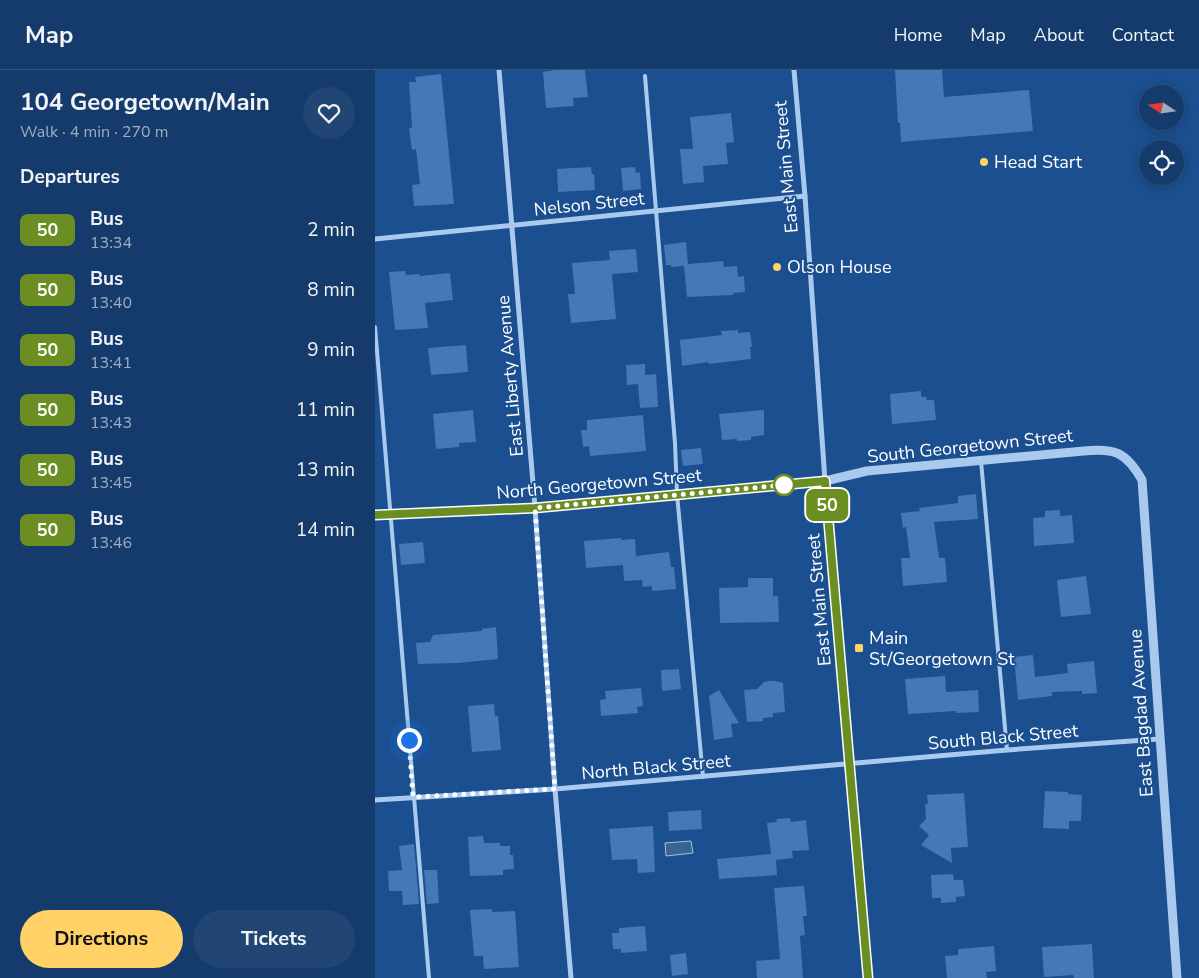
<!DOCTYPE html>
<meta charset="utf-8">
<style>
body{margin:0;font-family:"Nunito Sans",sans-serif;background:#214673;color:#f1f3f6;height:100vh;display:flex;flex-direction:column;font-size:19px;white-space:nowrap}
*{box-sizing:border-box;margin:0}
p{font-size:16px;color:#9dadc1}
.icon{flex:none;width:28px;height:28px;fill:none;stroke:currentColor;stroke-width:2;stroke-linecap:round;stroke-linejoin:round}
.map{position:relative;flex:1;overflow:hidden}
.panel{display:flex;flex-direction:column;background:#143b6b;width:375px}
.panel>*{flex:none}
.badge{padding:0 10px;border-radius:8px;font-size:18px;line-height:32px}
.needle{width:32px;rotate:283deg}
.tools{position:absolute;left:764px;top:15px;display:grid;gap:10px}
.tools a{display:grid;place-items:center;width:45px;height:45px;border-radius:50%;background:#143b6b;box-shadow:0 2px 12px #0003,0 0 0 1px #33557e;font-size:25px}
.you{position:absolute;width:25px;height:25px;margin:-12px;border:4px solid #fff;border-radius:50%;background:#1a73e8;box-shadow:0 0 0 8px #1a73e833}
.map>.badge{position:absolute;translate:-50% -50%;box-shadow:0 0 0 2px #fff}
h2{padding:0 20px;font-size:19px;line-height:45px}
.round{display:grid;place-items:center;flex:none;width:52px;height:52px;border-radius:26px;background:#214673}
.summary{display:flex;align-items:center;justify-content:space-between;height:85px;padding:0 20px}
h1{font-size:24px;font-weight:700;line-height:38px}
.button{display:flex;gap:10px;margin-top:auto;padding:10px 20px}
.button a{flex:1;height:58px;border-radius:30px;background:#ffd166;color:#111;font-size:20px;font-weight:700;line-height:58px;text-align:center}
.button a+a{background:#214673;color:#f1f3f6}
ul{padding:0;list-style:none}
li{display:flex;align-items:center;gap:15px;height:60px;padding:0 20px}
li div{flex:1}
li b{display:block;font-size:19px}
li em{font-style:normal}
li .badge{min-width:55px;font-weight:700;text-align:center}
header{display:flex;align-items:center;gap:30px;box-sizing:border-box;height:70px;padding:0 25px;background:#143b6b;border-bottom:1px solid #33557e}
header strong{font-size:24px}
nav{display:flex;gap:28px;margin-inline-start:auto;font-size:18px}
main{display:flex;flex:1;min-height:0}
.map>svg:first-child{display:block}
.water{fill:#3c6290;stroke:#9cc4f0}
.building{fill:#4478b7}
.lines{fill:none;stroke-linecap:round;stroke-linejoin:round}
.service{stroke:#a9c9ee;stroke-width:4}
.minor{stroke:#a9c9ee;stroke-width:5}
.tertiary{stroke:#a9c9ee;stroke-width:9}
.line-casing{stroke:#fff;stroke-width:11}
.line{stroke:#6b8e23;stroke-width:8}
.walk{stroke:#fff;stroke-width:5;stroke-dasharray:0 9}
.poi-dot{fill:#ffd166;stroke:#1b4f8f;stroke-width:2}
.stop-dot{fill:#fff;stroke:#6b8e23;stroke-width:2.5}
.labels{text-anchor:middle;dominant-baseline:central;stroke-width:4;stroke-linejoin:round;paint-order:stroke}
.poi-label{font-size:18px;fill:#fff;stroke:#1b4f8f;text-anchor:start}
.street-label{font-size:18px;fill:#fff;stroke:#1b4f8f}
</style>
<header>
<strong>Map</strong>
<nav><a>Home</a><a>Map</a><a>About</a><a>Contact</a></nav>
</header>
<main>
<section class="panel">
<div class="summary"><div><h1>104 Georgetown/Main</h1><p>Walk · 4 min · 270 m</p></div><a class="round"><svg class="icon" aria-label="heart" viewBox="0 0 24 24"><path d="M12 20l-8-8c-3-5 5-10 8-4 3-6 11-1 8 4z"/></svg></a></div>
<h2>Departures</h2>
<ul>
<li><span class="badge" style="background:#6b8e23;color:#fff">50</span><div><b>Bus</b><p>13:34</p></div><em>2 min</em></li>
<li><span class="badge" style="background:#6b8e23;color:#fff">50</span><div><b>Bus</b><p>13:40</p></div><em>8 min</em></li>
<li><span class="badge" style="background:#6b8e23;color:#fff">50</span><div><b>Bus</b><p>13:41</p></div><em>9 min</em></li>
<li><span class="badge" style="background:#6b8e23;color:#fff">50</span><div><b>Bus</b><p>13:43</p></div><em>11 min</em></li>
<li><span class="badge" style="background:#6b8e23;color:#fff">50</span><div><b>Bus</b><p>13:45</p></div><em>13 min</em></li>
<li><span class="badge" style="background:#6b8e23;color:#fff">50</span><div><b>Bus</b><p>13:46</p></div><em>14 min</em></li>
</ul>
<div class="button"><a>Directions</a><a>Tickets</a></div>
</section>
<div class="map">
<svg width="824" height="908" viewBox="0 0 824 908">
<rect width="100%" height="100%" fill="#1b4f8f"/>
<path class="water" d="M316,771l2,12 -27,3 -1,-13z"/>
<g class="building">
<path d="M180,0h30l3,27 -15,1 1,8 -28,2 -3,-36z"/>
<path d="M520,0h47l2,27 85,-7 4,41 -132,11 -1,-19h-2z"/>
<path d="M66,4l13,130 -40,2 -2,-21 8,-1 -4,-35 -4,1 -3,-22h3l-3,-46h7l-1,-5z"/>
<path d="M356,43l3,29 -8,1 2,21 -25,2 1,16 -21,2 -3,-35h13l-3,-32z"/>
<path d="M216,97l1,7h2l1,16 -37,2 -1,-23z"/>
<path d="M260,97l1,6 4,-1 1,17 -18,2 -2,-23z"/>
<path d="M311,172l2,22 35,-3 1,6 13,-1 1,11 6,-1 1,16 -12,1v2l-46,2 -3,-31 -13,1v-2h-5l-2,-20z"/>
<path d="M261,179l2,23 -26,2 4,45 -45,4 -3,-29h7l-3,-31 38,-3 -1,-9z"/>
<path d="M30,201l1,4 13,-1 1,2 30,-3 3,27 -28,3 3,25 -33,2 -6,-58z"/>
<path d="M363,260v3l12,-1 2,15h-2l1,12 -42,5 -1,-2 -26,4 -2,-26 42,-5 -1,-4z"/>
<path d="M91,275l2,27 -37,3 -3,-27z"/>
<path d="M270,294v11l11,-1 2,33 -18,1 -2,-24 -11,1 -1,-20z"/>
<path d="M546,321v6h5l1,3h7l2,20 -44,4 -2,-30z"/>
<path d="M98,340l3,32 -17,1v4l-23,2 -3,-35z"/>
<path d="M389,340v25l-13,2v3l-14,1v-2l-15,1 -3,-26z"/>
<path d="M268,345l3,36 -56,5 -1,-10 -6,1 -2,-17h6v-10z"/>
<path d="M326,378l2,16 -20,2 -2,-16z"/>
<path d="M601,424l2,25 -44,3 5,36h6l2,24 -44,4 -2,-28h9l-4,-31 -3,1 -2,-15 19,-2 -1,-3 39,-5v-7z"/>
<path d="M685,440v6l12,-1 2,28 -40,3 -1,-28 12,-1v-6z"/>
<path d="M246,468v2l14,-1 1,17 33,-4 2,15h3l2,22 -24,2v-5l-9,1 -1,-7 -18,1 -1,-16 -37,3 -2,-27z"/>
<path d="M48,472l2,21 -24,2 -2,-21z"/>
<path d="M711,506l5,38 -30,3 -4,-37z"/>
<path d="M373,508h25v18h5l1,26 -59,1 -1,-35 29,-1z"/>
<path d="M121,557l2,32 -40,4 -40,1 -2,-21 14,-1 3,-7 49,-4v-2z"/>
<path d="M658,585l2,22 33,-4 -1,-9 27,-3 3,32 -15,1v-3l-30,1v4l-34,4 -4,-43z"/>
<path d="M304,599l2,20 -19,2 -1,-21z"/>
<path d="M570,606l1,16 32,-2 1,22 -23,1v-2l-48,3 -3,-35z"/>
<path d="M394,611h6l8,2 2,29 -12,1v4l-10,1v3l-16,1 -3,-32 13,-1 7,-7z"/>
<path d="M266,618l2,18 -6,1 1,6 -37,3 -1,-16 6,-1 -1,-8z"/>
<path d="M344,620l20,33 -8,1 2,13 -19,3 -5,-44z"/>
<path d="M119,634l1,12h3l3,34 -29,2 -4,-46z"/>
<path d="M670,721l23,1v2l14,1 -1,26h-12v8l-26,-1z"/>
<path d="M589,723l4,54 -17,1 1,15 -31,-18 8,-10 -10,-9 7,-7 -1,-15h3l-1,-9z"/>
<path d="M326,740l1,19 -33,2 -1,-19z"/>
<path d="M415,748l1,4 15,-2 3,30 -17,1 1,7 -17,2 1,15 -58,4 -2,-20 54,-5 -4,-31 10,-1 -1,-3z"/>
<path d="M278,756l2,46 -17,1 -1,-14 -25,1 -3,-31z"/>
<path d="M108,766l1,7h16v3h10v9h3l1,14 -11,1v5l-33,1 -2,-39z"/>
<path d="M39,774l5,60 -16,1 -1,-14h-13l-1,-20 14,-1 -3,-24z"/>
<path d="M49,800h13l2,33 -12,1z"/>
<path d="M578,804l1,6h9l2,16 -9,1v5l-15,1v-5h-9l-1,-23z"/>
<path d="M429,816l3,30h-4l2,19 -5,1 3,42h-46l-1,-17 24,-2 -6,-71z"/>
<path d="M117,839v3l23,-1 4,56 -35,2 -1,-13h-9l-4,-46z"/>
<path d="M270,856l2,25 -26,2v-4h-8l-1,-16h7v-5z"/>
<path d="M717,874l2,34h-20l-1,-3 -29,2 -2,-30z"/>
<path d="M619,876l2,25 -10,1 1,6h-40l-2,-22 13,-1v-6z"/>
<path d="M311,883l2,21 -16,2 -2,-21z"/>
</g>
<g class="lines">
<g class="service">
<path d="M270,6l30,367 2,51 26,283"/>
<path d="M0,257l54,651"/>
<path d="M606,391l26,289"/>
</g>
<g class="minor">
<path d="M124,0l36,438 20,281 16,189"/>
<path d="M419,0l11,126 20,285"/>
<path d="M0,169l430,-43"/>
<path d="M0,730l180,-11 452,-39 152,-11"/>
</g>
<g class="tertiary">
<path d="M450,411l43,497"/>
<path d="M0,445l160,-7 290,-27 42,-10 217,-20c31,-3 42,1 58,29l35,498"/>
</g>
</g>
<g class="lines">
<g class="line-casing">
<path id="line" d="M0,445l160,-7 290,-27 43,497"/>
</g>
<use href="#line" class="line"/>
<path class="walk" d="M34,670l4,57 142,-8 -20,-281 249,-23"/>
</g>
<g class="poi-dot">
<circle cx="609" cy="92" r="5"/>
<circle cx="402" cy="197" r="5"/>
<rect x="479" y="573" width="10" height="10" rx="2.5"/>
</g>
<circle class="stop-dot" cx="409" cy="415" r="10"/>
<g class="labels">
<g class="poi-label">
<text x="619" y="92">Head Start</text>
<text x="412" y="197">Olson House</text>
<text x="494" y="568">Main<tspan x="494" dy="21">St/Georgetown St</tspan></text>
</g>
<g class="street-label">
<text transform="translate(411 97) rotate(-95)">East Main Street</text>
<text transform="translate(214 134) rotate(-6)">Nelson Street</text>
<text transform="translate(135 306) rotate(-95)">East Liberty Avenue</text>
<text transform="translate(595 376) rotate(-6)">South Georgetown Street</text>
<text transform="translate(224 414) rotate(-5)">North Georgetown Street</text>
<text transform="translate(444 530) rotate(-95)">East Main Street</text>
<text transform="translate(766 643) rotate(-94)">East Bagdad Avenue</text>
<text transform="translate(628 667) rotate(-5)">South Black Street</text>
<text transform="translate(281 697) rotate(-5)">North Black Street</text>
</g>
</g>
</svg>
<div class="tools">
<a><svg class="needle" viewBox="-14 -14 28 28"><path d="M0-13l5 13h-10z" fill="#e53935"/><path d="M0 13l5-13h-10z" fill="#9dadc1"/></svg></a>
<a><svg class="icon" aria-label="locate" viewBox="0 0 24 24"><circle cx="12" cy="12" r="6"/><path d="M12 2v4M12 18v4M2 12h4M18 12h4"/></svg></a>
</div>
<div class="you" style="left:34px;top:670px"></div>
<b class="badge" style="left:452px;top:435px;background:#6b8e23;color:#fff">50</b>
</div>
</main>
